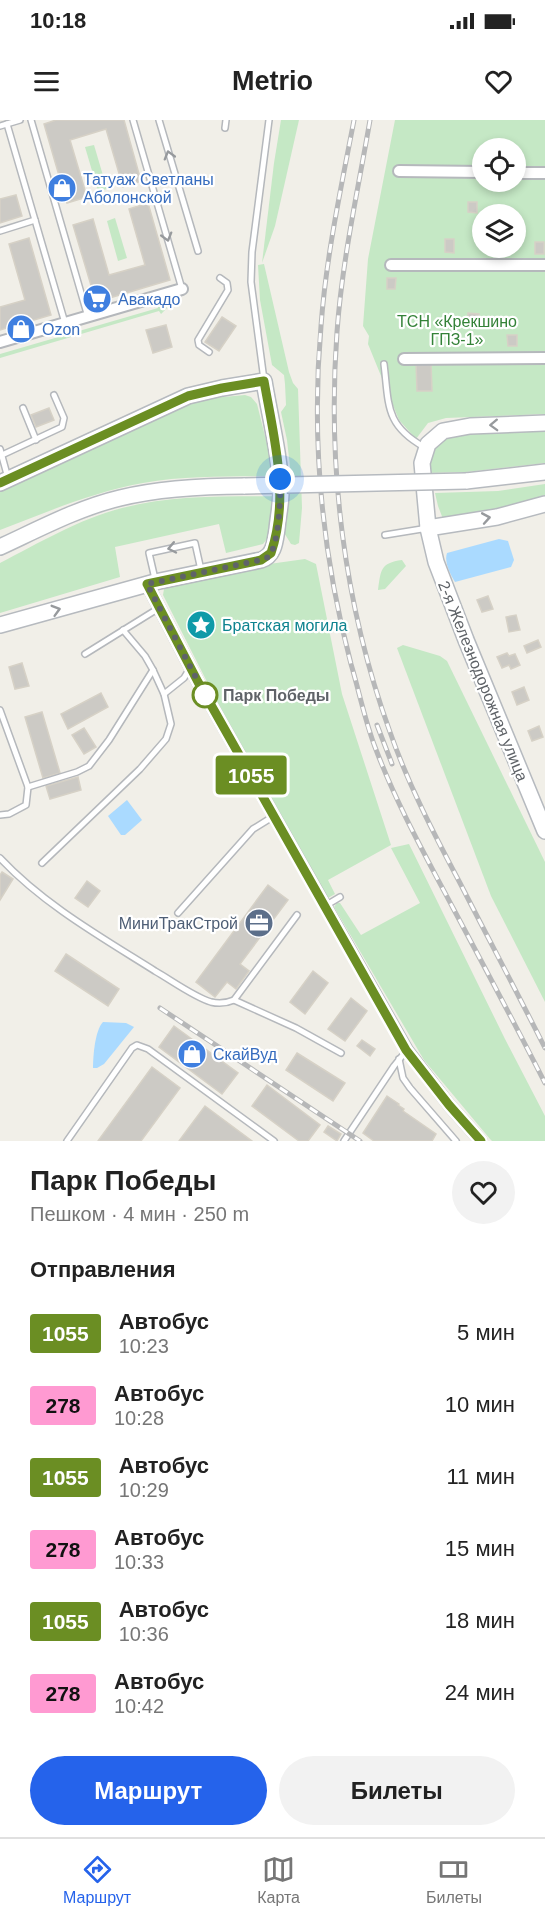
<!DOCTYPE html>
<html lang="ru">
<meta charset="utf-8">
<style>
body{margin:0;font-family:Arial,sans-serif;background:#f2f2f2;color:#222;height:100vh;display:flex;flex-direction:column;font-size:22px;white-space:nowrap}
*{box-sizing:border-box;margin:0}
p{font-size:20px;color:#767676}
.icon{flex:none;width:33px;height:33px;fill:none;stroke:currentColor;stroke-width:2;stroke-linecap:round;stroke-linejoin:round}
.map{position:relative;height:1021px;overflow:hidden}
.side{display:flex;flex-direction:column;background:#fff;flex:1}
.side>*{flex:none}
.badge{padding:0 12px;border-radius:4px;font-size:21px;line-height:39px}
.fabs{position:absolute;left:472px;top:18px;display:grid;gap:12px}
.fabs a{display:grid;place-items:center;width:54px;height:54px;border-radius:50%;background:#fff;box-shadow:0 3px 9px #0003;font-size:30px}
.you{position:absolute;width:30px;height:30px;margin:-15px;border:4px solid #fff;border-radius:50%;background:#1a73e8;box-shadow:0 0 0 9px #1a73e833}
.map>.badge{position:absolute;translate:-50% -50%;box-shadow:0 0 0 3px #fff}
h2{padding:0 30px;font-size:22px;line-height:54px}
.round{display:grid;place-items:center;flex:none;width:63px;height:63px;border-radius:32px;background:#f2f2f2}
.summary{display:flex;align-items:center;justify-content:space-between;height:102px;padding:0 30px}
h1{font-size:28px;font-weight:700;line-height:45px}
.primary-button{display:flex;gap:12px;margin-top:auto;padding:12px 30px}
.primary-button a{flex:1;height:69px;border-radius:36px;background:#2563eb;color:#fff;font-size:24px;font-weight:700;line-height:69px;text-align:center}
.primary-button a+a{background:#f2f2f2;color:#222}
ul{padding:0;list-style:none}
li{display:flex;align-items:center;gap:18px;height:72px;padding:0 30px}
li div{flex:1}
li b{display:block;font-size:22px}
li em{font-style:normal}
li .badge{min-width:66px;font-weight:700;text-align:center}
.status{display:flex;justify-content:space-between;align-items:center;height:42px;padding:0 30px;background:#fff;direction:ltr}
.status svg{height:16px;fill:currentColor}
header{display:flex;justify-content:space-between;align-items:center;height:78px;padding:0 30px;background:#fff;font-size:27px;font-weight:700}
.dock{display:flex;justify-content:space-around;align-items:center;height:84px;border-top:2px solid #e0e0e0;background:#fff;font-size:16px;color:#767676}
.dock a{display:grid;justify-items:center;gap:3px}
.dock .current{color:#2563eb}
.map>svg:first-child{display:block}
.green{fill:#c5e8c5;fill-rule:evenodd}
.water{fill:#aadaff}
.building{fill:#cccac5;stroke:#d6d1c6;stroke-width:1.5}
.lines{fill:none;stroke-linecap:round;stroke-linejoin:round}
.lane-casing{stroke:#b5b8bc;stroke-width:8}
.street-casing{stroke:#b5b8bc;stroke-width:14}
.secondary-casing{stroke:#b6babf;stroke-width:18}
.lane{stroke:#fff;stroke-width:5}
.street{stroke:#fff;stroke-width:10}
.secondary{stroke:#fff;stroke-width:15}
.rail-casing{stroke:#b6b7b8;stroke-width:5}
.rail{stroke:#fff;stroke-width:3;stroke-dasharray:9;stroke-linecap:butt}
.secondary-bridge-casing{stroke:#b6babf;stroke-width:18;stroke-linecap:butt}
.secondary-bridge{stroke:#fff;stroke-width:15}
.oneway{stroke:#979a9d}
.line-casing{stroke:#fff;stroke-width:14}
.line{stroke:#6b8e23;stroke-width:9}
.walk{stroke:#5f6368;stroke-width:6;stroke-dasharray:0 10.8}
.stop-dot{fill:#fff;stroke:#6b8e23;stroke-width:3}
.labels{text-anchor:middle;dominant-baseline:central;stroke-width:4.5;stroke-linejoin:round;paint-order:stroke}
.shop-label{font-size:16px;fill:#366cbe;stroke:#fff;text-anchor:start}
.park-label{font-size:16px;fill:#348238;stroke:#fff}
.culture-label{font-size:16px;fill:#0d838f;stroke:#fff;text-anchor:start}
.street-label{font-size:16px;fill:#5f6368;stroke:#fff}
.stop-label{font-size:16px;font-weight:bold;fill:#5f6368;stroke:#fff;text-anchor:start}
.service-label{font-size:16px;fill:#4e5e75;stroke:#fff;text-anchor:end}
</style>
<div class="status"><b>10:18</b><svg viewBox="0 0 49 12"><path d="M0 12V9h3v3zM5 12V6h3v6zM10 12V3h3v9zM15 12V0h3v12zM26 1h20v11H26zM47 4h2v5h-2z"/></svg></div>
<header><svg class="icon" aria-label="menu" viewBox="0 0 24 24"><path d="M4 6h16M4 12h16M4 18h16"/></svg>Metrio<svg class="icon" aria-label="heart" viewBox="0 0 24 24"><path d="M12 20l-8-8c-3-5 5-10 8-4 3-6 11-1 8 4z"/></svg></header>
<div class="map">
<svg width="545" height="1021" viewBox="0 0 545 1021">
<rect width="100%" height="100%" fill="#f1efe8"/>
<g class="green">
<path d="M281,0h18l-24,106 -13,37 12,-100z"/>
<path d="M395,0h150v294l-99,4 -18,5 -12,16 -17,-19 -31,-76 1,-8 -6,-10 5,-67zM483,28h33v34h-33zM483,94h33v34h-33z"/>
<path d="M94,25l13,44 -9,2 -13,-44z"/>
<path d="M115,98l12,40 -9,3 -11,-40z"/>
<path d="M264,144l25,108 4,11 5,6 4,119 -3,35 -4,2 -4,-1 -8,-13 8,-55 -4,-36 -6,-28 5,-7 -1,-21 -1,-9 -12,-10 -12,-65 -2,-35z"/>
<path d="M161,180l5,3 1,5 -6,6 -2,-3 -159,47v-4l158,-46 -1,-7z"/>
<path d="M245,275l6,2 6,7 18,72c-43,1 -88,-1 -132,7 -50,9 -96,29 -143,47v-41l166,-78 35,-12z"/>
<path d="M545,305v38l-79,9 -41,1 -1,-10 16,-27z"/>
<path d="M545,364v11c-33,11 -67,21 -102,24l-5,-13 -3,-13 63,-2z"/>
<path d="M283,376l-10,15 -6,28 -4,5 -37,9 -7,-29 -104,23 5,30 -120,36v-50c39,-20 79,-44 122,-55 53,-14 107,-11 161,-12z"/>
<path d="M305,439l11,5 26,130 49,151 -63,35 7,14 -7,4 -92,-159 -73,-144 1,-6 5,-5 93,-19z"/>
<path d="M402,440l4,6 -21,23 -7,1c3,-20 2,-27 24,-30z"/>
<path d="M403,525l37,11 7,5 98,201v140l-54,-106 -94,-248z"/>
<path d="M409,724l96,195 40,77v25h-53l-2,-2 -66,-79 -90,-153 3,-4h3l21,32 59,-32 -29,-55z"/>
</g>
<g class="water">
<path d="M499,419l9,2 6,19 -3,7 -56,15c-5,-8 -11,-20 -8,-29z"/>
<path d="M127,680l15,20 -17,15h-4l-13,-19z"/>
<path d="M103,902l23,1 8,4 -30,37 -7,4h-4c0,-12 2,-38 10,-46z"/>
</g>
<g class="building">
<path d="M56,0h68l17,61 -18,6 -17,-58 -36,11 17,57 -20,6 -23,-79z"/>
<path d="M16,75l6,21 -22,7v-24z"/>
<path d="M468,82h9v11l-9,-1z"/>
<path d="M148,83l22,77 -74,22 -23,-77 20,-6 16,56 36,-10 -16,-56z"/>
<path d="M29,118l22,77 -51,15v-23l25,-7 -16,-56z"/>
<path d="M445,119h9v14l-9,-1z"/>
<rect x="535" y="122" width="9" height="12"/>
<path d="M387,158h9l-1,11h-8z"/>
<path d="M468,193l11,1v9h-11z"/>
<path d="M222,197l14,9 -17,25 -14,-9z"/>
<path d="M166,205l6,22 -19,6 -7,-23z"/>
<path d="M507,215h10v11h-9z"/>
<path d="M416,243h15l1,28h-15z"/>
<path d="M49,288l5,12 -18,7 -5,-12z"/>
<path d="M488,476l5,13 -11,3 -5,-12z"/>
<path d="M516,495l4,15 -11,2 -3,-15z"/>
<path d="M538,520l3,7 -14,6 -3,-7z"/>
<path d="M507,533l2,3 6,-2 5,11 -9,4 -2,-4 -7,3 -5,-11z"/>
<path d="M22,543l7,23 -14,3 -6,-22z"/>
<path d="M524,567l5,13 -12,5 -5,-13z"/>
<path d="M101,573l7,14 -40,22 -7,-15z"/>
<path d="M42,592l18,61 -17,5 -18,-61z"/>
<path d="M539,606l4,11 -11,4 -4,-10z"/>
<path d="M84,608l12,19 -12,7 -12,-19z"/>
<path d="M78,657l3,13 -31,9 -4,-13z"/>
<path d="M2,752l11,7 -13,21v-25z"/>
<path d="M87,761l13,10 -12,16 -13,-9z"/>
<path d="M268,765l20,15 -48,64 9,7 -13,18 -9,-7 -12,15 -19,-15z"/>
<path d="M66,834l53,35 -11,17 -53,-35z"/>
<path d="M313,851l15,12 -23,31 -15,-12z"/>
<path d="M351,878l16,13 -22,30 -17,-12z"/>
<path d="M174,906l64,47 -16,21 -63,-47z"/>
<path d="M362,920l13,9 -5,7 -13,-10z"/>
<path d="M297,933l48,30 -12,18 -47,-31z"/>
<path d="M152,947l28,21 -39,53h-43z"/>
<path d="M267,965l53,40 -12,16h-9l-47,-35z"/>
<path d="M387,976l12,8 -1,1 6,4 -1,2 33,23 -4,7h-58l-11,-8z"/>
<path d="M205,986l47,35h-73z"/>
<path d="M328,1006l13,8 -4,7 -13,-9z"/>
</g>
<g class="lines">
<g class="lane-casing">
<g id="lane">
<path d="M31,0l57,197"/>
<path d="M133,0l49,169"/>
<path d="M159,0l39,131"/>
<path d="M7,4l58,199"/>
<path d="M0,6l20,-6"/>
<path d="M225,8l1,-8"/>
<path d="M0,111l35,-11"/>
<path d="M209,232l-10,-7 -1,-5 30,-50 -1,-7 -7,-5"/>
<path d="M384,244c5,41 1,61 40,83"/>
<path d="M264,260l-13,-98 1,-30 17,-132"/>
<path d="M23,288l13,32"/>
<path d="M0,329l8,29"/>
<path d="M2,335l60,-28 2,-9 -10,-23"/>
<path d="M385,415l43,-7"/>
<path d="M155,459l-6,-26 46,-10 6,27"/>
<path d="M85,534l74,-46"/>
<path d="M164,574l20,-16 6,-10"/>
<path d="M0,590l28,77 -2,18 -17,9 -9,1"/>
<path d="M28,667l49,-15 12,-6 20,-26 44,-70"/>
<path d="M0,738c43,46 101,79 155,113 16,9 39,26 56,31 8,2 16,1 23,-2l63,-85"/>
<path d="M42,743l98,-94 26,-30 5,-15 -7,-30 -11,-24 -8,-14 -22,-26"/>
<path d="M325,786l15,-9"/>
<path d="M178,793l75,-84 21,-13"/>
<path d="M234,880l62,28 45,25"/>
<path d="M399,939l4,19 7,10 46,53"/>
<path d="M67,1021l65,-93 5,-3 11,4 126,92"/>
<path d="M344,1021l50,-75 13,-16"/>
</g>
</g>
<g class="street-casing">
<g id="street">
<path d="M399,51l84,1"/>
<path d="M516,53h29"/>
<path d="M391,145h154"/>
<path d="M0,222l182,-53"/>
<path d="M404,239l141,-1"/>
<path d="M147,464l51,98 209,368 42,55 32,36"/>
</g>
</g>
<g class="secondary-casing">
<g id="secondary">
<path d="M545,303l-75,3 -27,5 -15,13 -6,19 6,65 8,34 30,78 79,191"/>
<path d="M466,361l79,-9"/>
<path d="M0,363l188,-87 34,-8 42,-7c6,37 16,74 17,111 0,12 -3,25 -4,37 -2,13 -3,27 -16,31l-106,22 -155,43"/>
<path d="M428,408l69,-11 48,-13"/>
<path d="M0,427c39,-18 78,-39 120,-49 41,-10 83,-12 125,-12"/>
</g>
</g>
<use href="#lane" class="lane"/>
<use href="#street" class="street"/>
<use href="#secondary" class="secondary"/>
<g class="rail-casing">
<g id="rail">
<path d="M354,0c-13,68 -28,137 -33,206 -10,114 1,228 30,338 8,27 14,57 24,83 21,56 50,108 78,161 31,58 62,116 92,175"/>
<path d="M370,0c-12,70 -28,141 -33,212 -10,135 7,273 53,400 18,52 44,102 70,151 28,55 57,109 85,165"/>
<path d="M377,605l15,39"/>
<path d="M160,888l200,133"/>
</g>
</g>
<use href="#rail" class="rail"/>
<g class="secondary-bridge-casing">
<path id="secondary-bridge" d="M245,366l221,-5"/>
</g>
<use href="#secondary-bridge" class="secondary-bridge"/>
</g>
<defs><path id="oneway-chevron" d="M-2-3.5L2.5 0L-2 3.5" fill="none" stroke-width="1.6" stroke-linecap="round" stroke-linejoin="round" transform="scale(1.5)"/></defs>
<g class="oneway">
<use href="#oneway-chevron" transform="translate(169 35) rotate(-106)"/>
<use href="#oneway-chevron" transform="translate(167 117) rotate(74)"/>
<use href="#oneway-chevron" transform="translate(494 305) rotate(178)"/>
<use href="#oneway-chevron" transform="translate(486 398) rotate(-10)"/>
<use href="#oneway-chevron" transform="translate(172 428) rotate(168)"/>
<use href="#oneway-chevron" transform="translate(56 490) rotate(-16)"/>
</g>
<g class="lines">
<g class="line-casing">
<path id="line" d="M0,363l188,-87 34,-8 42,-7c10,57 26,116 7,172l-10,7 -114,24 51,98 208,368 43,55 32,36"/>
</g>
<use href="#line" class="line"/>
<path class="walk" d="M205,575l-58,-111 114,-24c3,-1 5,-1 8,-4 10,-11 12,-62 11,-77"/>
</g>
<defs>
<g id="shop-disc" transform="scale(1.5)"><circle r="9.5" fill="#3f7fe0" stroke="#fff"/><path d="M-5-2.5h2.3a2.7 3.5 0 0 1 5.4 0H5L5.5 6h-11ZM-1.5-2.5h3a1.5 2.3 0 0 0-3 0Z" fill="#fff"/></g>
<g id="supermarket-disc" transform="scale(1.5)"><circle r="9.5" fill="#3f7fe0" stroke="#fff"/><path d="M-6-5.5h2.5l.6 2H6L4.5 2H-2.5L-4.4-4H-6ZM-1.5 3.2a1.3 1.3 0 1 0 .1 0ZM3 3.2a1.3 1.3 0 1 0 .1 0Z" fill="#fff"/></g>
<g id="sight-disc" transform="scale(1.5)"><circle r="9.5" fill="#0f9aa8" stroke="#fff"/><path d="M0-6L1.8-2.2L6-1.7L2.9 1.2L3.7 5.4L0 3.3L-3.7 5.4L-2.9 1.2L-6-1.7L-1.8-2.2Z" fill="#fff"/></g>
<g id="office-disc" transform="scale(1.5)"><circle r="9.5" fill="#5c6f8a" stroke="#fff"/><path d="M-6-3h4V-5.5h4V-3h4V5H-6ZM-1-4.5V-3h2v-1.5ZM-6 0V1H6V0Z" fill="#fff"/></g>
</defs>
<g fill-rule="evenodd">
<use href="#shop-disc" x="62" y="68"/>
<use href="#supermarket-disc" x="97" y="179"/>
<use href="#shop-disc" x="21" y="209"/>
<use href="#sight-disc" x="201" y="505"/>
<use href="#office-disc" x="259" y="803"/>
<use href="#shop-disc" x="192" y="934"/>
</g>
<circle class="stop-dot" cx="205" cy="575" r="12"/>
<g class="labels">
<g class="shop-label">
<text x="83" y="59">Татуаж Светланы<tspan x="83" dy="18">Аболонской</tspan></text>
<text x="118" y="179">Авакадо</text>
<text x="42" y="209">Ozon</text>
<text x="213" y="934">СкайВуд</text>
</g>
<g class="park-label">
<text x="457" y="201">ТСН «Крекшино<tspan x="457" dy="18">ГПЗ-1»</tspan></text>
</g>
<g class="culture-label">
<text x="222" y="505">Братская могила</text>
</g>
<g class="street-label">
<text transform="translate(483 561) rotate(68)">2-я Железнодорожная улица</text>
</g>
<g class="stop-label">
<text x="223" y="575">Парк Победы</text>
</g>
<g class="service-label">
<text x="238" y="803">МиниТракСтрой</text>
</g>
</g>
</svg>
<div class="fabs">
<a><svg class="icon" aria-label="locate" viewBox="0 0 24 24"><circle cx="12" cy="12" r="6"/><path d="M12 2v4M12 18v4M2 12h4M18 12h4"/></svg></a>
<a><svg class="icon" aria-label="layers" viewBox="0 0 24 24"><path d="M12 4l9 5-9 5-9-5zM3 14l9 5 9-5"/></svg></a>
</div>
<div class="you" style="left:280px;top:359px"></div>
<b class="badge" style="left:251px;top:655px;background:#6b8e23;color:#fff">1055</b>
</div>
<section class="side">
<div class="summary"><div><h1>Парк Победы</h1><p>Пешком · 4 мин · 250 m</p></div><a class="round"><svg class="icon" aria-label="heart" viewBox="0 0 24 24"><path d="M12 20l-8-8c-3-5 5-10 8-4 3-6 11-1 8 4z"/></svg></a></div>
<h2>Отправления</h2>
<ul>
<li><span class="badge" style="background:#6b8e23;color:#fff">1055</span><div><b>Автобус</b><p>10:23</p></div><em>5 мин</em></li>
<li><span class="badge" style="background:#ff9ad2;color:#111">278</span><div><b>Автобус</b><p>10:28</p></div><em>10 мин</em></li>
<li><span class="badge" style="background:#6b8e23;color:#fff">1055</span><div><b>Автобус</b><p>10:29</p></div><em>11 мин</em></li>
<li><span class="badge" style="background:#ff9ad2;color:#111">278</span><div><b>Автобус</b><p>10:33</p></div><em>15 мин</em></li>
<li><span class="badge" style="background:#6b8e23;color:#fff">1055</span><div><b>Автобус</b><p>10:36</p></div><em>18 мин</em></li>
<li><span class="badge" style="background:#ff9ad2;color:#111">278</span><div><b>Автобус</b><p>10:42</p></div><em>24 мин</em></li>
</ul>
<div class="primary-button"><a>Маршрут</a><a>Билеты</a></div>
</section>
<nav class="dock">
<a class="current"><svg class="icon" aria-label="directions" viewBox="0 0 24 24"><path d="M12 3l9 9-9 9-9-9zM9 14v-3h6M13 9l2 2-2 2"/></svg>Маршрут</a>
<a><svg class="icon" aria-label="map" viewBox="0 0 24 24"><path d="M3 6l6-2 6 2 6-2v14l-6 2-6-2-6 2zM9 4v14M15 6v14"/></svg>Карта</a>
<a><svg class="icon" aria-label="tickets" viewBox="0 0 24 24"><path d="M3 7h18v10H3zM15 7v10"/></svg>Билеты</a>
</nav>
